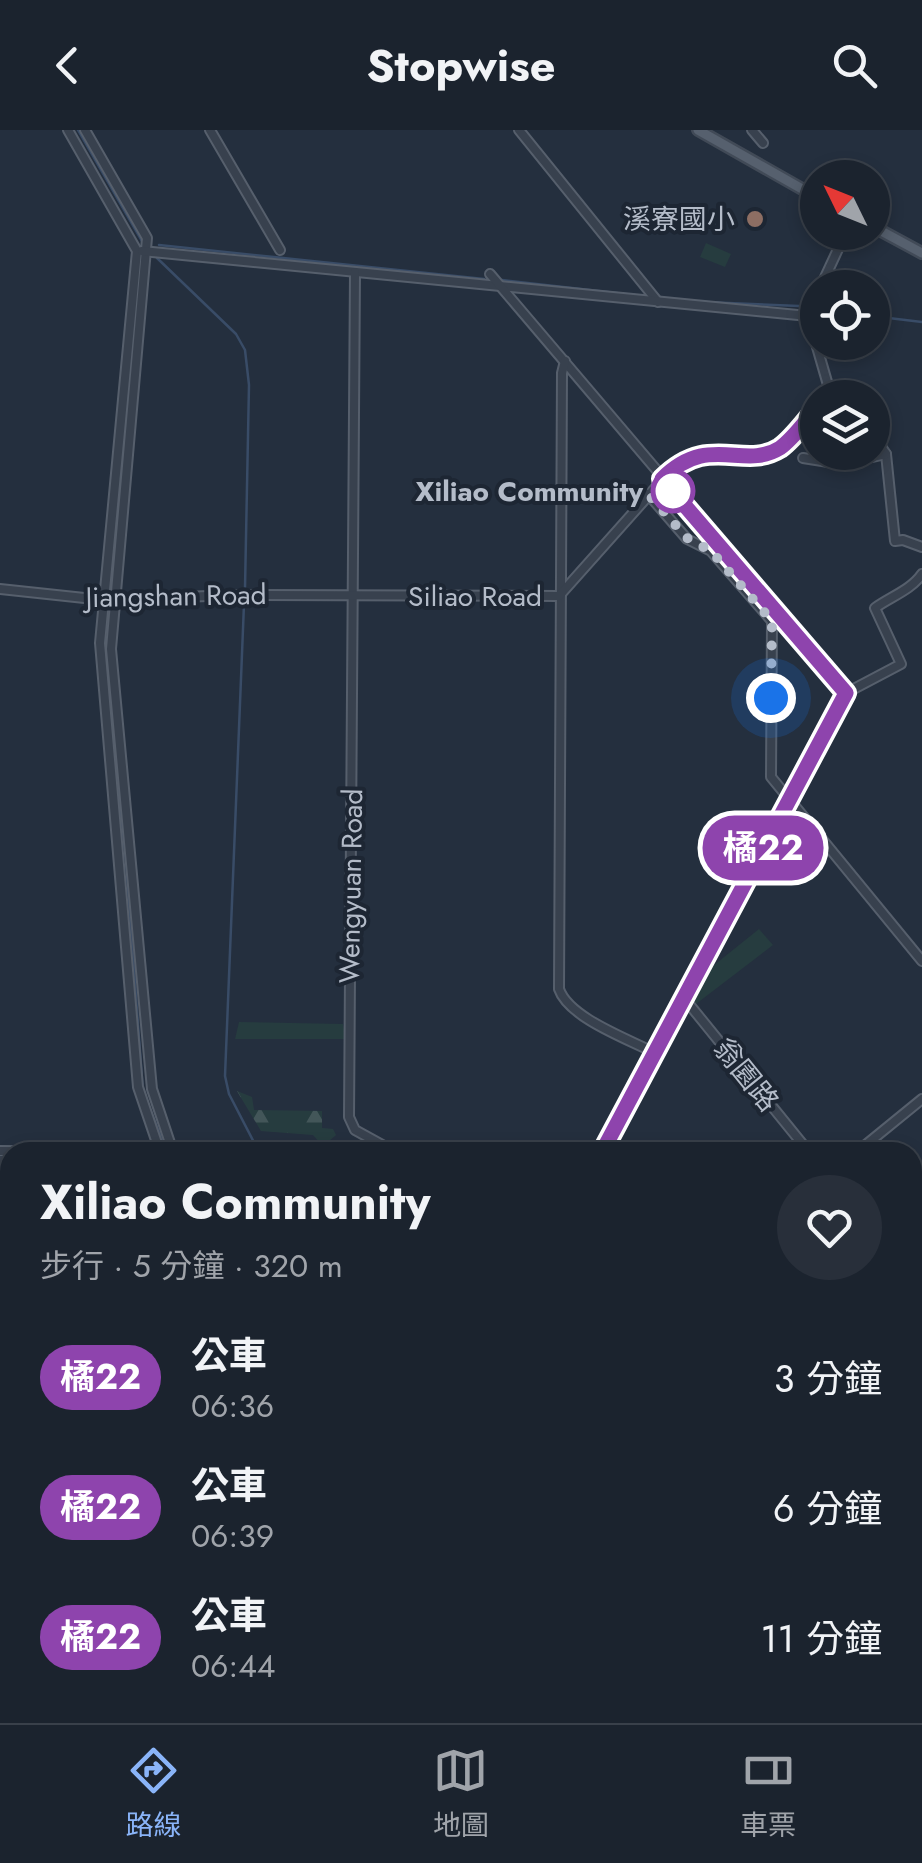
<!DOCTYPE html>
<html lang="zh-TW">
<meta charset="utf-8">
<style>
body{margin:0;font-family:Jost,"Noto Sans TC",sans-serif;background:#282f3a;color:#f1f3f6;height:100vh;display:flex;flex-direction:column;font-size:38px;white-space:nowrap}
*{box-sizing:border-box;margin:0}
p{font-size:32px;color:#a0a4aa}
.icon{flex:none;width:55px;height:55px;fill:none;stroke:currentColor;stroke-width:2;stroke-linecap:round;stroke-linejoin:round}
.map{position:relative;flex:1;overflow:hidden}
.sheet{position:absolute;left:0px;top:1012px;width:922px;height:582px;display:flex;flex-direction:column;background:#1b232e;border-radius:30px 30px 0 0;box-shadow:0 5px 15px #0003,0 0 0 2px #39404a}
.sheet>*{flex:none}
.badge{padding:0 20px;border-radius:32px;font-size:35px;line-height:65px}
.needle{width:65px;rotate:313deg}
.fabs{position:absolute;left:800px;top:30px;display:grid;gap:20px}
.fabs a{display:grid;place-items:center;width:90px;height:90px;border-radius:50%;background:#1b232e;box-shadow:0 5px 15px #0003,0 0 0 2px #39404a;font-size:50px}
.you{position:absolute;width:50px;height:50px;margin:-25px;border:8px solid #fff;border-radius:50%;background:#1a73e8;box-shadow:0 0 0 15px #1a73e833}
.map>.badge{position:absolute;translate:-50% -50%;box-shadow:0 0 0 5px #fff}
.round{display:grid;place-items:center;flex:none;width:105px;height:105px;border-radius:52px;background:#282f3a}
.summary{display:flex;align-items:center;justify-content:space-between;height:170px;padding:0 40px}
h1{font-size:48px;font-weight:700;line-height:75px}
ul{padding:0;list-style:none}
li{display:flex;align-items:center;gap:30px;height:130px;padding:0 40px}
li div{flex:1}
li b{display:block;font-size:38px}
li em{font-style:normal}
li .badge{min-width:110px;font-weight:700;text-align:center}
header{display:flex;justify-content:space-between;align-items:center;height:130px;padding:0 40px;background:#1b232e;font-size:45px;font-weight:700}
.menu{display:flex;justify-content:space-around;align-items:center;height:140px;border-top:2px solid #39404a;background:#1b232e;font-size:28px;color:#a0a4aa}
.menu a{display:grid;justify-items:center;gap:5px}
.menu .current{color:#8ab4f8}
.map>svg:first-child{display:block}
.grass{fill:#263c3f}
.forest{fill:url(#forest-firs)}
.lines{fill:none;stroke-linecap:round;stroke-linejoin:round}
.stream{stroke:#394c67;stroke-width:2.5}
.minor-casing{stroke:#565f6c;stroke-width:12}
.major-casing{stroke:#414a57;stroke-width:14}
.minor{stroke:#38414e;stroke-width:8}
.major{stroke:#56606e;stroke-width:9}
.line-casing{stroke:#fff;stroke-width:22}
.line{stroke:#8e44ad;stroke-width:15}
.walk{stroke:#b4bcc9;stroke-width:10;stroke-dasharray:0 18}
.education-dot{fill:#8d6e63;stroke:#1d2633;stroke-width:4}
.stop-dot{fill:#fff;stroke:#8e44ad;stroke-width:5}
.labels{text-anchor:middle;dominant-baseline:central;stroke-width:8;stroke-linejoin:round;paint-order:stroke}
.poi-label{font-size:28px;fill:#b4bcc9;stroke:#1d2633;text-anchor:end}
.stop-label{font-size:28px;font-weight:bold;fill:#b4bcc9;stroke:#1d2633;text-anchor:end}
.street-label{font-size:28px;fill:#b4bcc9;stroke:#1d2633}
</style>
<header><svg class="icon" aria-label="back" viewBox="0 0 24 24"><path d="M15 5l-7 7 7 7"/></svg>Stopwise<svg class="icon" aria-label="search" viewBox="0 0 24 24"><circle cx="10" cy="10" r="6"/><path d="M15 15l6 6"/></svg></header>
<div class="map">
<svg width="922" height="1593" viewBox="0 0 922 1593">
<defs>
<pattern id="forest-firs" width="22" height="20" patternUnits="userSpaceOnUse" patternTransform="scale(2.5)"><rect width="22" height="20" fill="#263c3f"/><path d="M5 1l3.5 6h-7zM16 11l3.5 6h-7z" fill="#435659"/></pattern>
</defs>
<rect width="100%" height="100%" fill="#242f3e"/>
<g class="grass">
<path d="M706,113l25,11 -6,13 -25,-10z"/>
<path d="M759,799l14,16 -77,59 -5,-7 12,-23z"/>
<path d="M239,892l104,2 3,15h-111z"/>
</g>
<path class="forest" d="M237,961l15,6 2,13 68,1v17l11,1 3,6 -13,11 -10,-11 -52,-4z"/>
<g class="lines">
<g class="stream">
<path d="M78,0l65,113"/>
<path d="M159,115l325,34"/>
<path d="M157,128l79,76 9,16 4,35 -4,203"/>
<path d="M502,150l141,16"/>
<path d="M705,172l94,4"/>
<path d="M872,186l50,6"/>
<path d="M108,465l10,-68"/>
<path d="M244,474l-19,472 4,18 30,58"/>
<path d="M106,537l20,194 17,231"/>
<path d="M148,974l14,36"/>
<path d="M912,1277l10,6"/>
</g>
<g class="minor-casing">
<g id="minor">
<path d="M68,0l69,121 -37,392 38,444 22,65"/>
<path d="M85,0l62,108 -36,411 41,440 21,63"/>
<path d="M210,0l70,120"/>
<path d="M519,0l139,172"/>
<path d="M752,0l11,13"/>
<path d="M142,121l666,65"/>
<path d="M355,142l-6,845 6,13 40,22"/>
<path d="M490,144l356,419"/>
<path d="M820,158l26,-56"/>
<path d="M818,162l-10,24 22,76 10,6"/>
<path d="M565,231l-3,12 -3,616c10,29 69,50 96,64"/>
<path d="M872,303l14,21 9,87 8,-1 19,7"/>
<path d="M803,328l38,6 45,-10"/>
<path d="M648,364l39,45 24,12 61,70 -1,156 151,184"/>
<path d="M0,459l103,11 132,-5 324,1 115,-129 24,-12 15,-3 40,2 24,-5 41,-42"/>
<path d="M684,868l125,154"/>
<path d="M0,1021l142,1"/>
<path d="M602,1022l238,-450 6,-9 55,-29 -26,-56c15,-11 36,-18 47,-34"/>
<path d="M857,1022l65,-53"/>
<path d="M0,1030h10"/>
<path d="M912,1148l10,11"/>
<path d="M0,1258l10,1"/>
<path d="M912,1389l10,6"/>
<path d="M912,1402l10,6"/>
<path d="M0,1508l10,1"/>
<path d="M341,1585l3,8"/>
<path d="M721,1585l2,8"/>
<path d="M129,1593v-8"/>
<path d="M227,1593l7,-8"/>
<path d="M806,1593l4,-8"/>
</g>
</g>
<g class="major-casing">
<g id="major">
<path d="M698,0l120,68"/>
<path d="M872,96l50,27"/>
</g>
</g>
<use href="#minor" class="minor"/>
<use href="#major" class="major"/>
</g>
<g class="lines">
<g class="line-casing">
<path id="line" d="M602,1022l244,-459 -184,-214c47,-47 81,-8 118,-31 14,-10 26,-28 38,-41"/>
</g>
<use href="#line" class="line"/>
<path class="walk" d="M673,361l10,11 -21,-23 -14,15 39,44 24,13 61,70 -1,77"/>
</g>
<circle class="education-dot" cx="755" cy="89" r="10"/>
<circle class="stop-dot" cx="673" cy="361" r="20"/>
<g class="labels">
<g class="poi-label">
<text x="735" y="89">溪寮國小</text>
</g>
<g class="stop-label">
<text x="643" y="361">Xiliao Community</text>
</g>
<g class="street-label">
<text transform="translate(176 466) rotate(-1)">Jiangshan Road</text>
<text x="475" y="466">Siliao Road</text>
<text transform="translate(351 756) rotate(-89)">Wengyuan Road</text>
<text transform="translate(746 945) rotate(51)">翁園路</text>
</g>
</g>
</svg>
<div class="fabs">
<a><svg class="needle" viewBox="-14 -14 28 28"><path d="M0-13l5 13h-10z" fill="#e53935"/><path d="M0 13l5-13h-10z" fill="#a0a4aa"/></svg></a>
<a><svg class="icon" aria-label="locate" viewBox="0 0 24 24"><circle cx="12" cy="12" r="6"/><path d="M12 2v4M12 18v4M2 12h4M18 12h4"/></svg></a>
<a><svg class="icon" aria-label="layers" viewBox="0 0 24 24"><path d="M12 4l9 5-9 5-9-5zM3 14l9 5 9-5"/></svg></a>
</div>
<div class="you" style="left:771px;top:568px"></div>
<b class="badge" style="left:763px;top:718px;background:#8e44ad;color:#fff">橘22</b>
<section class="sheet">
<div class="summary"><div><h1>Xiliao Community</h1><p>步行 · 5 分鐘 · 320 m</p></div><a class="round"><svg class="icon" aria-label="heart" viewBox="0 0 24 24"><path d="M12 20l-8-8c-3-5 5-10 8-4 3-6 11-1 8 4z"/></svg></a></div>
<ul>
<li><span class="badge" style="background:#8e44ad;color:#fff">橘22</span><div><b>公車</b><p>06:36</p></div><em>3 分鐘</em></li>
<li><span class="badge" style="background:#8e44ad;color:#fff">橘22</span><div><b>公車</b><p>06:39</p></div><em>6 分鐘</em></li>
<li><span class="badge" style="background:#8e44ad;color:#fff">橘22</span><div><b>公車</b><p>06:44</p></div><em>11 分鐘</em></li>
</ul>
</section>
</div>
<nav class="menu">
<a class="current"><svg class="icon" aria-label="directions" viewBox="0 0 24 24"><path d="M12 3l9 9-9 9-9-9zM9 14v-3h6M13 9l2 2-2 2"/></svg>路線</a>
<a><svg class="icon" aria-label="map" viewBox="0 0 24 24"><path d="M3 6l6-2 6 2 6-2v14l-6 2-6-2-6 2zM9 4v14M15 6v14"/></svg>地圖</a>
<a><svg class="icon" aria-label="tickets" viewBox="0 0 24 24"><path d="M3 7h18v10H3zM15 7v10"/></svg>車票</a>
</nav>
